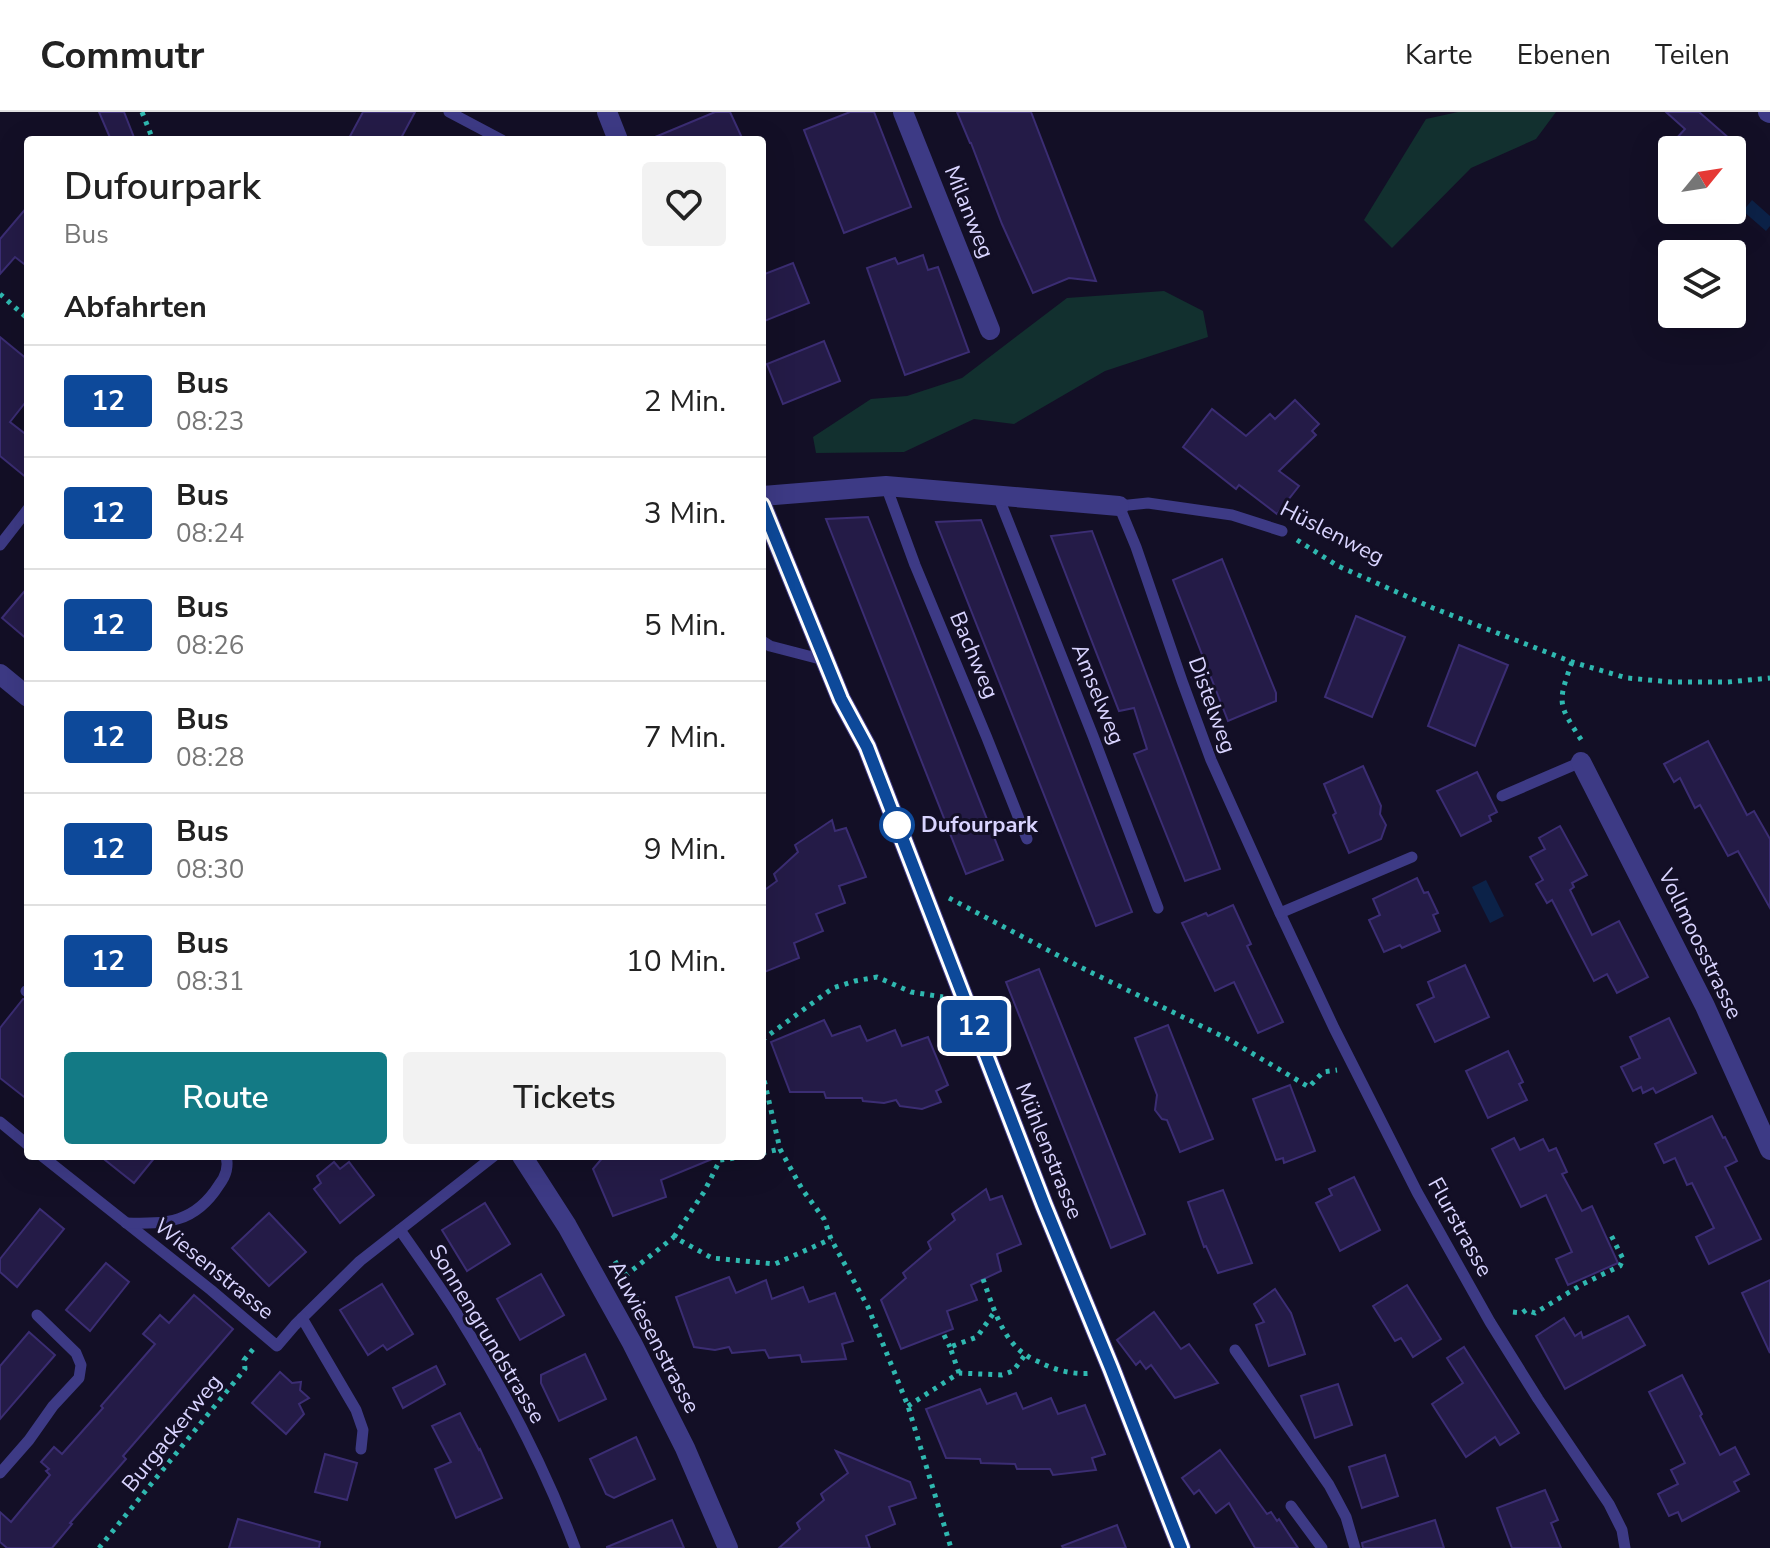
<!DOCTYPE html>
<html lang="de">
<meta charset="utf-8">
<style>
body{margin:0;font-family:"Nunito Sans",sans-serif;background:#f2f2f2;color:#222;height:100vh;display:flex;flex-direction:column;font-size:30px;white-space:nowrap}
*{box-sizing:border-box;margin:0}
p{font-size:26px;color:#767676}
.icon{flex:none;width:44px;height:44px;fill:none;stroke:currentColor;stroke-width:2;stroke-linecap:round;stroke-linejoin:round}
.map{position:relative;flex:1;overflow:hidden}
.sheet{position:absolute;left:24px;top:24px;width:742px;height:1024px;display:flex;flex-direction:column;background:#fff;border-radius:8px;box-shadow:0 8px 32px #0002}
.sheet>*{flex:none}
.badge{padding:0 16px;border-radius:6px;font-size:28px;line-height:52px}
.needle{width:52px;rotate:60deg}
.controls{position:absolute;left:1658px;top:24px;display:grid;gap:16px}
.controls a{display:grid;place-items:center;width:88px;height:88px;border-radius:8px;background:#fff;box-shadow:0 8px 32px #0002;font-size:40px}
.map>.badge{position:absolute;translate:-50% -50%;box-shadow:0 0 0 4px #fff}
h2{padding:0 40px;font-size:30px;line-height:72px}
.round{display:grid;place-items:center;flex:none;width:84px;height:84px;border-radius:8px;background:#f2f2f2}
.headline{display:flex;align-items:center;justify-content:space-between;height:136px;padding:0 40px}
h1{font-size:38px;font-weight:600;line-height:60px}
.action{display:flex;gap:16px;margin-top:auto;padding:16px 40px}
.action a{flex:1;height:92px;border-radius:8px;background:#137a85;color:#fff;font-size:32px;font-weight:600;line-height:92px;text-align:center}
.action a+a{background:#f2f2f2;color:#222}
ul{padding:0;list-style:none}
li{display:flex;align-items:center;gap:24px;height:112px;padding:0 40px;border-top:2px solid #e0e0e0}
li div{flex:1}
li b{display:block;font-size:30px}
li em{font-style:normal}
li .badge{min-width:88px;font-weight:700;text-align:center}
header{display:flex;align-items:center;gap:48px;box-sizing:border-box;height:112px;padding:0 40px;background:#fff;border-bottom:2px solid #e0e0e0}
header strong{font-size:38px}
nav{display:flex;gap:44px;margin-inline-start:auto;font-size:28px}
.map>svg:first-child{display:block}
.green{fill:#12302f}
.water{fill:#0c2248}
.building{fill:#241b47;stroke:#3b2d73;stroke-width:2}
.lines{fill:none;stroke-linecap:round;stroke-linejoin:round}
.path{stroke:#2fb8b0;stroke-width:5;stroke-dasharray:4 6;stroke-linecap:butt}
.lane{stroke:#3d3a85;stroke-width:11}
.street{stroke:#3d3a85;stroke-width:20}
.line-casing{stroke:#fff;stroke-width:18}
.line{stroke:#0d499a;stroke-width:12}
.stop-dot{fill:#fff;stroke:#0d499a;stroke-width:4}
.labels{text-anchor:middle;dominant-baseline:central;stroke-width:6;stroke-linejoin:round;paint-order:stroke}
.street-label{font-size:22px;fill:#d9d4ff;stroke:#130f26}
.stop-label{font-size:22px;font-weight:bold;fill:#d9d4ff;stroke:#130f26;text-anchor:start}
</style>
<header>
<strong>Commutr</strong>
<nav><a>Karte</a><a>Ebenen</a><a>Teilen</a></nav>
</header>
<div class="map">
<svg width="1770" height="1436" viewBox="0 0 1770 1436">
<rect width="100%" height="100%" fill="#130f26"/>
<g class="green">
<path d="M1458,0h98l-20,27 -65,29 -79,80 -28,-28 62,-101z"/>
<path d="M1164,179l39,20 5,26 -103,34 -91,53 -40,-5 -70,33 -88,1 -3,-16 58,-38 36,-3 55,-18 105,-80z"/>
</g>
<g class="water">
<path d="M1752,88l18,16v10l-4,5 -23,-20z"/>
<path d="M1486,768l18,36 -14,7 -18,-36z"/>
</g>
<g class="building">
<path d="M99,0h25l11,28h-24z"/>
<path d="M363,0h52l-15,28h-52z"/>
<path d="M715,0h15l13,28h-95z"/>
<path d="M850,0h24l37,95 -67,26 -40,-103z"/>
<path d="M957,0h74l65,169 -27,-3 -36,15 -31,-69 -31,-81h-1z"/>
<path d="M1666,0h33l31,27 -10,11h-31l-13,-11 9,-10z"/>
<path d="M28,94v61l-13,-10 -15,17v-35z"/>
<path d="M923,143l5,15 10,-3 31,85 -64,23 -38,-107 28,-10 3,6z"/>
<path d="M793,151l16,40 -47,19v-47z"/>
<path d="M0,225l28,23v39l-18,23 18,14v43l-28,-23z"/>
<path d="M824,229l16,40 -57,23 -16,-40z"/>
<path d="M1295,288l24,24 -7,7 4,4 -37,36 20,15 -22,28 -38,-29 -3,4 -53,-42 29,-38 34,27 24,-22 5,5z"/>
<path d="M868,405l135,343 -37,14 -140,-355z"/>
<path d="M981,408l151,392 -36,14 -160,-404z"/>
<path d="M1092,419l128,338 -35,12 -51,-127 13,-5 -13,-41 -15,3 -68,-175z"/>
<path d="M1222,447l54,134v8l-48,20 -55,-141z"/>
<path d="M28,475v53l-26,-22z"/>
<path d="M1356,504l49,21 -33,80 -47,-20z"/>
<path d="M1459,533l49,20 -33,81 -47,-20z"/>
<path d="M1708,629l39,74 7,-4 16,28v69l-32,-57 -10,5 -28,-51 -5,3 -15,-30 -6,4 -10,-18z"/>
<path d="M1363,654l18,40 -1,8 6,11 -5,14 -32,14 -16,-38 3,-2 -12,-29z"/>
<path d="M1477,660l20,40 -8,4 2,5 -30,15 -24,-45z"/>
<path d="M832,708l3,11 11,-3 20,49 -27,9 6,17 -29,11 7,17 -29,12 5,15 -37,15v-81l15,-11 -3,-7 24,-22 -3,-7z"/>
<path d="M1560,714l27,49 -15,8 2,4 -4,3 22,45 27,-14 29,56 -31,16 -10,-19 -13,7 -42,-81 -5,3 -11,-19 7,-4 -13,-23 15,-8 -6,-11z"/>
<path d="M1417,766l7,15 4,-1 10,21 -5,2 7,16 -38,17 -2,-3 -16,7 -15,-32 11,-5 -7,-16z"/>
<path d="M1233,793l18,39 -4,2 36,76 -25,11 -24,-51 -19,9 -33,-68 24,-10 2,3z"/>
<path d="M1465,853l24,52 -54,25 -18,-37 17,-8 -6,-15z"/>
<path d="M1039,857l106,265 -34,14 -105,-266z"/>
<path d="M23,887l5,1v100l-28,-22v-50z"/>
<path d="M1669,906l27,55 -40,20 -3,-5 -10,5 -2,-6 -8,4 -12,-24 19,-9 -10,-21z"/>
<path d="M824,908l8,16 28,-10 7,15 28,-11 7,16 26,-9 20,48 -12,6 5,11 -19,7 -22,-3 -4,-6 -12,3 -21,-2 -1,-3h-36l-2,-6h-34l-19,-50z"/>
<path d="M1168,913l45,114 -33,13 -13,-32 -5,-1 -7,-9 2,-15 -22,-57z"/>
<path d="M1508,939l15,31 -4,2 8,16 -39,18 -22,-47z"/>
<path d="M1290,973l25,66 -31,12 -1,-5 -7,2 -23,-61z"/>
<path d="M1712,1004l11,22 2,-1 12,24 -12,6 36,72 -52,25 -13,-27 18,-9 -22,-45 -5,2 -12,-27 -11,5 -9,-19z"/>
<path d="M1514,1026l6,12 23,-11 6,12 7,-3 11,24 -5,2 20,37 10,-5 26,57 -50,22 -12,-26 16,-7 -26,-57 -25,12 -29,-58z"/>
<path d="M100,1044h56l-22,27z"/>
<path d="M604,1044h113v1l-56,23 5,17 -53,19 -20,-47z"/>
<path d="M334,1050l6,7 9,-7 25,33 -34,28 -26,-34 7,-6 -4,-7z"/>
<path d="M1354,1065l26,53 -40,21 -24,-48 16,-8 -3,-6z"/>
<path d="M986,1077l4,11 12,-4 19,48 -24,10 4,17 -30,14 6,15 -30,11 6,18 -52,20 -20,-49 25,-22 -3,-5 28,-24 -3,-7 27,-22 -3,-6z"/>
<path d="M1223,1078l29,73 -34,10 -12,-27 -2,1 -16,-45z"/>
<path d="M485,1091l25,41 -43,27 -25,-41z"/>
<path d="M40,1097l24,20 -47,58 -17,-15v-13z"/>
<path d="M269,1101l37,39 -37,34 -37,-38z"/>
<path d="M106,1151l23,19 -39,49 -24,-21z"/>
<path d="M541,1162l23,41 -44,25 -23,-41z"/>
<path d="M729,1165l7,16 30,-13 6,19 31,-12 6,15 26,-9 18,48 -11,3 4,15 -44,3 -2,-7 -31,3 -4,-8 -33,3 -3,-6 -14,3 -21,-3 -18,-50z"/>
<path d="M1770,1168v73l-28,-60z"/>
<path d="M382,1172l31,50 -26,16 -4,-5 -15,10 -28,-45z"/>
<path d="M1407,1173l34,54 -28,18 -12,-19 -6,3 -22,-35z"/>
<path d="M1275,1177l16,24 14,41 -36,12 -13,-41 8,-3 -10,-18z"/>
<path d="M194,1183l39,34 -110,127 3,3 -56,64 2,1 -20,24h-45l-7,-6v-30l11,10 39,-47 -4,-4 3,-2 -8,-7 13,-15 8,7 41,-46 -2,-2 54,-62 -12,-10 17,-19 9,8z"/>
<path d="M1154,1200l27,37 8,-5 29,39 -43,15 -24,-33 -5,4 -6,-8 -4,4 -19,-25z"/>
<path d="M1628,1204l17,29 -80,44 -29,-53 28,-18 11,18 6,-4 2,6z"/>
<path d="M29,1220l26,23 -55,64v-53z"/>
<path d="M1464,1235l55,86 -19,12 -5,-8 -29,20 -34,-53 31,-21 -16,-25z"/>
<path d="M585,1242l21,45 -47,22 -18,-38v-8z"/>
<path d="M436,1254l9,18 -42,24 -10,-20z"/>
<path d="M280,1260l12,11 9,-1 -1,8 9,8 -10,6 5,10 -18,20 -34,-31z"/>
<path d="M1682,1263l20,39 -2,2 20,39 15,-8 14,27 -15,8 5,9 -57,30 -4,-9 -9,4 -11,-22 20,-10 -7,-14 14,-7 -36,-71z"/>
<path d="M1338,1272l14,41 -37,13 -14,-42z"/>
<path d="M980,1277l7,15 29,-11 7,16 28,-11 7,16 27,-9 20,49 -13,4 4,12 -43,5 -3,-6h-33l-2,-5 -34,-1 -1,-4 -34,-1 -20,-49z"/>
<path d="M460,1301l19,37 1,-1 22,49 -46,20 -21,-49 16,-7 -19,-36z"/>
<path d="M636,1325l19,42 -41,19 -8,-4 -16,-35z"/>
<path d="M1220,1338l47,64 4,-2 6,9 2,-2 19,29h-43l-26,-45 -13,10 -17,-23 -5,4 -12,-16z"/>
<path d="M836,1339l74,31 6,16 -27,9 6,17 -29,12 4,12h-91l21,-19 -3,-6 27,-23 -3,-6 27,-21z"/>
<path d="M325,1342l32,9 -10,37 -32,-8z"/>
<path d="M1385,1343l13,41 -36,12 -13,-41z"/>
<path d="M1545,1378l13,30 -7,3 10,25h-49l-15,-40z"/>
<path d="M238,1407l82,23 -1,6h-90z"/>
<path d="M672,1408l12,28h-77v-1z"/>
<path d="M1435,1408l9,28h-81l-1,-5z"/>
<path d="M1117,1413l9,23h-63l-1,-2z"/>
</g>
<g class="lines">
<g class="path">
<path d="M142,0l11,28"/>
<path d="M0,182l28,25"/>
<path d="M1297,428l41,26 95,42 139,54 55,16 44,4h57l42,-4"/>
<path d="M1572,550c-15,42 -14,42 10,79"/>
<path d="M949,786l129,68 150,73 81,48 14,-15 14,-2"/>
<path d="M762,928l71,-52 22,-7 22,-4 34,15 32,5"/>
<path d="M762,959l18,78 22,40 22,30 7,20 37,68 40,99 43,142"/>
<path d="M762,1041l18,-4"/>
<path d="M674,1125l30,-45 16,-32 30,-4"/>
<path d="M615,1149l23,40"/>
<path d="M625,1164l49,-39 38,21 63,6 56,-25"/>
<path d="M983,1167c9,25 19,61 43,76 5,4 12,6 17,9 15,7 33,11 49,9"/>
<path d="M1513,1200l9,1 4,-3 9,3 46,-28 39,-19 3,-7 -12,-24"/>
<path d="M944,1223l6,12"/>
<path d="M959,1261l-9,-26 27,-10 18,-26"/>
<path d="M908,1294l51,-33 43,2 11,-4 12,-16"/>
<path d="M99,1436l146,-179 -1,-9 10,-12"/>
</g>
<g class="lane">
<path d="M449,0l53,28"/>
<path d="M886,374l29,79 72,173 40,101"/>
<path d="M998,384l95,240 65,172"/>
<path d="M1282,419l-50,-16 -84,-12 -29,3 17,41 46,134 29,79 69,153 54,115 83,164 73,130 48,77 71,105 13,26 3,18"/>
<path d="M0,433l28,-36"/>
<path d="M762,529l8,5 54,14"/>
<path d="M1502,684l79,-34"/>
<path d="M1280,801l132,-56"/>
<path d="M26,879l2,1"/>
<path d="M0,1010l28,23"/>
<path d="M42,1044l169,134 66,56 18,-21 65,-64 134,-105"/>
<path d="M126,1111c41,1 69,0 93,-38 7,-9 10,-18 7,-29"/>
<path d="M400,1118c19,27 38,54 56,82 46,74 88,153 119,236"/>
<path d="M302,1206l54,92 7,20 -2,19"/>
<path d="M1235,1238l94,135 17,32 9,31"/>
<path d="M0,1361l29,-33 24,-34 26,-28 2,-13 -5,-12 -39,-38"/>
<path d="M1291,1394l31,42"/>
</g>
<g class="street">
<path d="M607,0l11,28"/>
<path d="M903,0l87,218"/>
<path d="M1768,0l2,1"/>
<path d="M762,384l124,-10 233,20"/>
<path d="M762,393l79,194 26,48 177,458 67,163 70,180"/>
<path d="M0,562l28,23"/>
<path d="M1581,650l124,244 65,144"/>
<path d="M522,1044l45,70 65,117 53,105 43,100"/>
</g>
</g>
<g class="lines">
<g class="line-casing">
<path id="line" d="M762,393l79,194 26,48 177,458 67,163 70,180"/>
</g>
<use href="#line" class="line"/>
</g>
<circle class="stop-dot" cx="897" cy="713" r="16"/>
<g class="labels">
<g class="street-label">
<text transform="translate(969 100) rotate(68)">Milanweg</text>
<text transform="translate(1332 421) rotate(27)">Hüslenweg</text>
<text transform="translate(974 543) rotate(67)">Bachweg</text>
<text transform="translate(1098 582) rotate(68)">Amselweg</text>
<text transform="translate(1212 593) rotate(70)">Distelweg</text>
<text transform="translate(1700 832) rotate(64)">Vollmoosstrasse</text>
<text transform="translate(1049 1039) rotate(68)">Mühlenstrasse</text>
<text transform="translate(1460 1115) rotate(61)">Flurstrasse</text>
<text transform="translate(214 1157) rotate(39)">Wiesenstrasse</text>
<text transform="translate(487 1222) rotate(59)">Sonnengrundstrasse</text>
<text transform="translate(654 1225) rotate(62)">Auwiesenstrasse</text>
<text transform="translate(172 1321) rotate(-51)">Burgackerweg</text>
</g>
<g class="stop-label">
<text x="921" y="713">Dufourpark</text>
</g>
</g>
</svg>
<div class="controls">
<a><svg class="needle" viewBox="-14 -14 28 28"><path d="M0-13l5 13h-10z" fill="#e53935"/><path d="M0 13l5-13h-10z" fill="#767676"/></svg></a>
<a><svg class="icon" aria-label="layers" viewBox="0 0 24 24"><path d="M12 4l9 5-9 5-9-5zM3 14l9 5 9-5"/></svg></a>
</div>
<b class="badge" style="left:974px;top:914px;background:#0d499a;color:#fff">12</b>
<section class="sheet">
<div class="headline"><div><h1>Dufourpark</h1><p>Bus</p></div><a class="round"><svg class="icon" aria-label="heart" viewBox="0 0 24 24"><path d="M12 20l-8-8c-3-5 5-10 8-4 3-6 11-1 8 4z"/></svg></a></div>
<h2>Abfahrten</h2>
<ul>
<li><span class="badge" style="background:#0d499a;color:#fff">12</span><div><b>Bus</b><p>08:23</p></div><em>2 Min.</em></li>
<li><span class="badge" style="background:#0d499a;color:#fff">12</span><div><b>Bus</b><p>08:24</p></div><em>3 Min.</em></li>
<li><span class="badge" style="background:#0d499a;color:#fff">12</span><div><b>Bus</b><p>08:26</p></div><em>5 Min.</em></li>
<li><span class="badge" style="background:#0d499a;color:#fff">12</span><div><b>Bus</b><p>08:28</p></div><em>7 Min.</em></li>
<li><span class="badge" style="background:#0d499a;color:#fff">12</span><div><b>Bus</b><p>08:30</p></div><em>9 Min.</em></li>
<li><span class="badge" style="background:#0d499a;color:#fff">12</span><div><b>Bus</b><p>08:31</p></div><em>10 Min.</em></li>
</ul>
<div class="action"><a>Route</a><a>Tickets</a></div>
</section>
</div>
